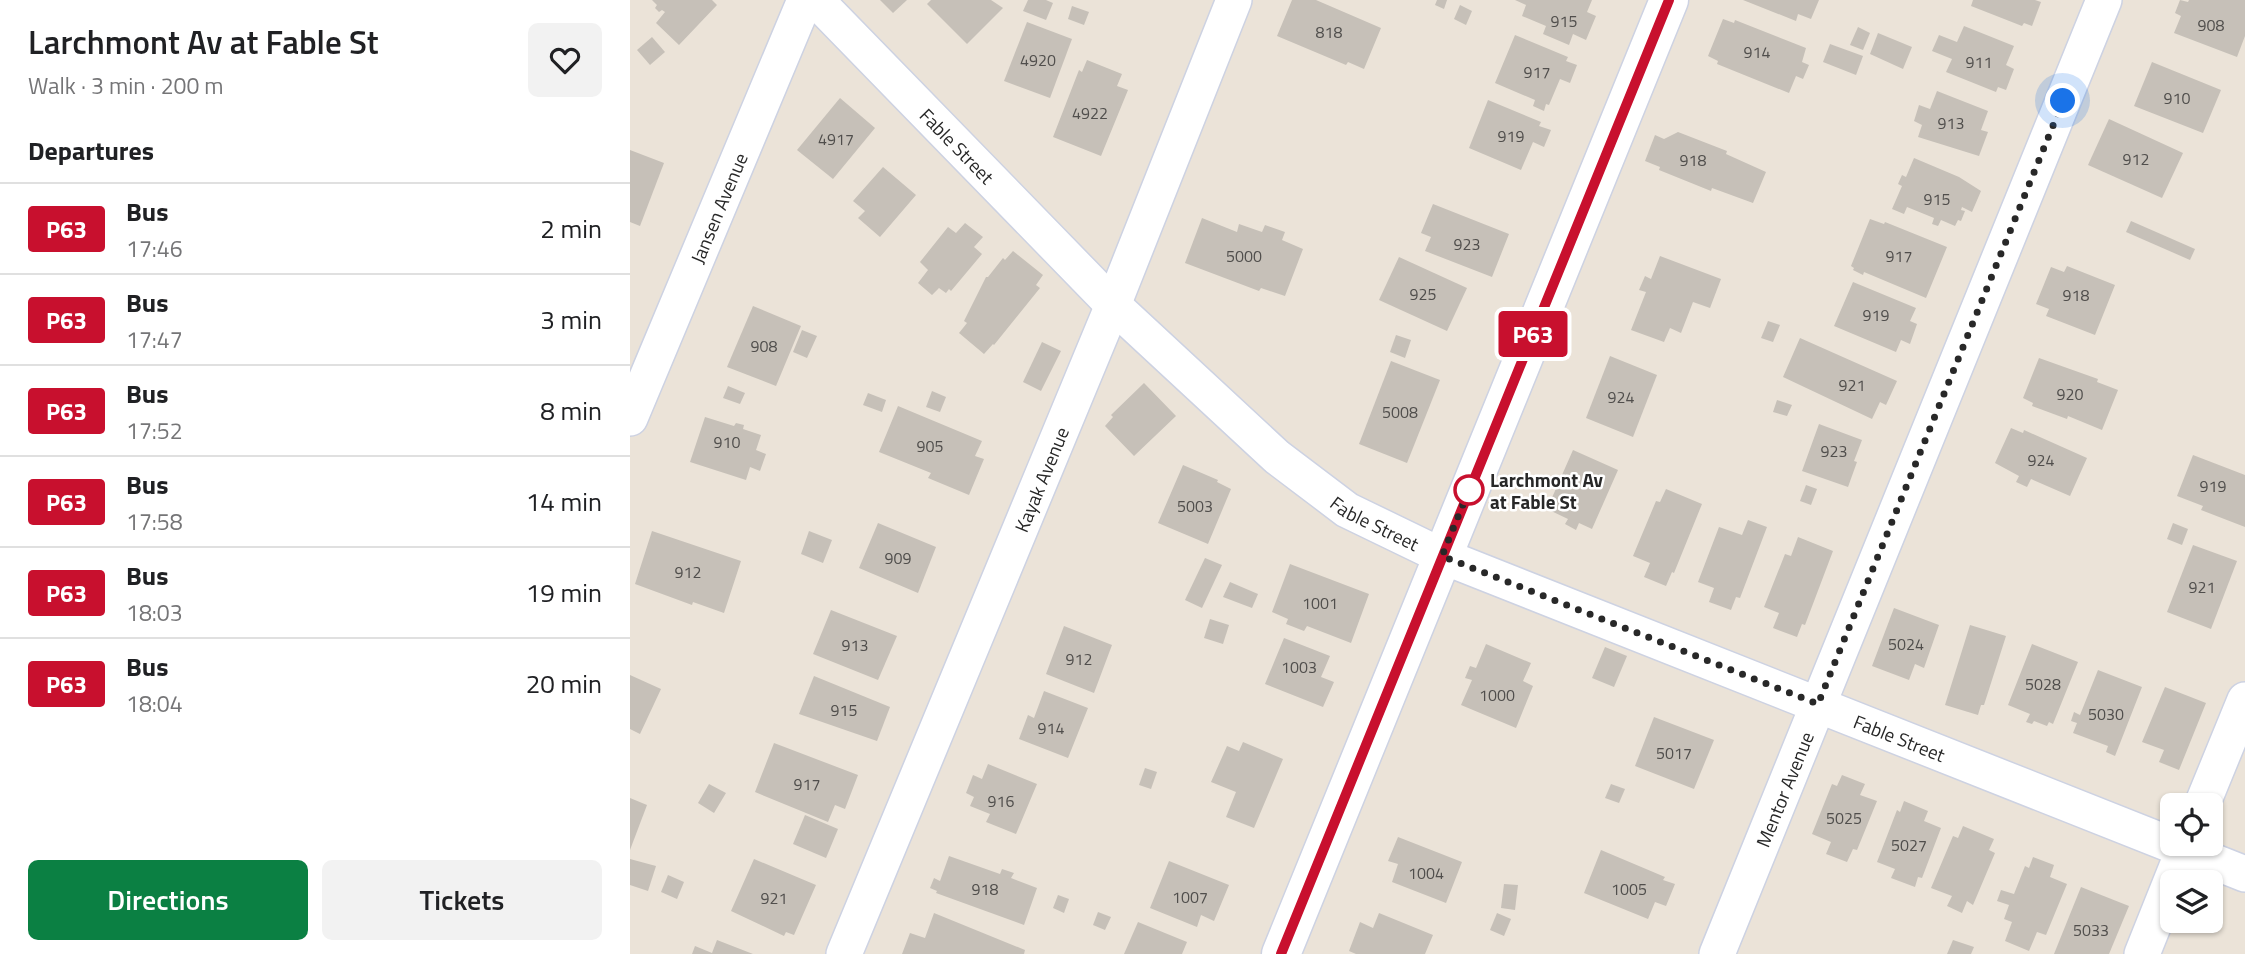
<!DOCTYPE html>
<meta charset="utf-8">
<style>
body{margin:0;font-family:"Titillium Web",sans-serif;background:#f2f2f2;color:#202124;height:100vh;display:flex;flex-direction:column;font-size:26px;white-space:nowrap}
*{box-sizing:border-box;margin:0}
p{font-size:23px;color:#757577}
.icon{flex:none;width:38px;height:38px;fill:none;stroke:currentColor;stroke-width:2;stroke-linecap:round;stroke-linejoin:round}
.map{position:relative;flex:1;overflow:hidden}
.details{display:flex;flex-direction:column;background:#fff;width:630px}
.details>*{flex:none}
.badge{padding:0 14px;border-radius:5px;font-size:24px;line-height:46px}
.tools{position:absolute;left:1530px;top:793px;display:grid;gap:14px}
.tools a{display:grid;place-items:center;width:63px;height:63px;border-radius:10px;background:#fff;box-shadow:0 2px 5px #0004;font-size:35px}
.you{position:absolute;width:35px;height:35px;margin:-18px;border:5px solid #fff;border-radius:50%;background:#1a73e8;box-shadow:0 0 0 10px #1a73e833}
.map>.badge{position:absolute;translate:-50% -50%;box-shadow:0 0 0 4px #fff}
h2{padding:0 28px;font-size:26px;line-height:63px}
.round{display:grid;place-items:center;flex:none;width:74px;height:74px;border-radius:10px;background:#f2f2f2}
.head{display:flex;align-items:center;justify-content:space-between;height:119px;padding:0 28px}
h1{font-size:33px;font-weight:600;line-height:52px}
.cta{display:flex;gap:14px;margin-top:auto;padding:14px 28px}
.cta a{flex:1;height:80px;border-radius:10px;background:#0b8043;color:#fff;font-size:28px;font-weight:600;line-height:80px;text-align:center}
.cta a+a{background:#f2f2f2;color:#202124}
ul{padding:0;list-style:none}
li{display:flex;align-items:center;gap:21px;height:91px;padding:0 28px;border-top:2px solid #e0e0e0}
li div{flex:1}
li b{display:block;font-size:26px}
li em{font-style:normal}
li .badge{min-width:77px;font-weight:700;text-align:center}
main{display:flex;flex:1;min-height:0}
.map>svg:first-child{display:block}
.building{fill:#c6c0b8}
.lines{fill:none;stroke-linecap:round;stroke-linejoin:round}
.street-casing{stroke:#cdd2e2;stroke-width:38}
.secondary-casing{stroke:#cdd2e2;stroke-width:41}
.street{stroke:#fff;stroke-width:35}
.secondary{stroke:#fff;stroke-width:38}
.line-casing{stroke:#fff;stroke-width:16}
.line{stroke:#c8102e;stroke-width:10}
.walk{stroke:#282828;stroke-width:7;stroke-dasharray:0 12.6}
.stop-dot{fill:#fff;stroke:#c8102e;stroke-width:3.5}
.labels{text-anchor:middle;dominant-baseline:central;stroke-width:5;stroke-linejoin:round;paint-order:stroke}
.number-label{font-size:16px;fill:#504e4c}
.street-label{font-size:19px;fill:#282828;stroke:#fff}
.stop-label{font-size:19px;font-weight:bold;fill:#282828;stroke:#fff;text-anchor:start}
</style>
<main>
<section class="details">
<div class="head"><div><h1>Larchmont Av at Fable St</h1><p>Walk · 3 min · 200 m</p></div><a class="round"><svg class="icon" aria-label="heart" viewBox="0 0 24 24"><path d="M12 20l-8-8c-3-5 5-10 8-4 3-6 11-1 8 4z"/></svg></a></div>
<h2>Departures</h2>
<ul>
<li><span class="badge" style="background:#c8102e;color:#fff">P63</span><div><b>Bus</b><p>17:46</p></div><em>2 min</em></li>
<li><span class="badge" style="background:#c8102e;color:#fff">P63</span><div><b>Bus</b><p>17:47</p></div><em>3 min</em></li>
<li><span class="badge" style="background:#c8102e;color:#fff">P63</span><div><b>Bus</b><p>17:52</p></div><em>8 min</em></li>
<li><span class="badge" style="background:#c8102e;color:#fff">P63</span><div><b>Bus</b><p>17:58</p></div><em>14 min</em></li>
<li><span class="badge" style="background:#c8102e;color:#fff">P63</span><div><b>Bus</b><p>18:03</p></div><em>19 min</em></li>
<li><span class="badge" style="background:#c8102e;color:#fff">P63</span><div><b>Bus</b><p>18:04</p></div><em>20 min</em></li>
</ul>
<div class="cta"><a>Directions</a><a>Tickets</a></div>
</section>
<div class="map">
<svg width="1615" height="954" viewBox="0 0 1615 954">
<rect width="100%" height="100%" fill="#ebe3d8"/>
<g class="building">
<path d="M22,0h60l5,5 -38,40 -23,-22 9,-11 -3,-2 -3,2 -4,-4 2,-3z"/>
<path d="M250,0h27l-14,13z"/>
<path d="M301,0h60l12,8 -36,36 -40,-40z"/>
<path d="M398,0h18l7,3 -7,17 -23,-9z"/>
<path d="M662,0h24l65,28 -17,41 -16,-7 -2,3 -69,-29z"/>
<path d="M807,0h10l-3,9 -9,-4z"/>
<path d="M885,0h77l-5,12 9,4 -10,24 -13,-6 -4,11 -26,-11 3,-8 -24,-10 4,-11z"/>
<path d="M1113,0h76l-8,19 -13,-5 -2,7z"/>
<path d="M1343,0h62l6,2 -9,24 -8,-3 -2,3 -51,-20z"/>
<path d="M1550,0l8,2 1,-2h56v36l-8,21 -63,-24 7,-17 -6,-3z"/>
<path d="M830,5l12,6 -6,14 -12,-6z"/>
<path d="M442,6l17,6 -5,13 -16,-6z"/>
<path d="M1093,19l11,4 1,-3 71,28 -4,14 7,3 -6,14 -7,-3 -7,17 -72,-29 1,-3 -10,-5z"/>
<path d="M397,22l45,17 -22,59 -46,-17z"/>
<path d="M1334,26l50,20 -8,19 8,4 -8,21 -8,-3 -2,5 -50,-20 6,-13 -20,-8 7,-16 18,7z"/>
<path d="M1228,27l12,6 -7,17 -13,-5z"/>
<path d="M1248,33l34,14 -9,22 -33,-15z"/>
<path d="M885,35l53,22 -2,4 11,4 -7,18 -10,-4 -11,26 -3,-1 -2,7 -11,-5 2,-6 -40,-17z"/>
<path d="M22,37l13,15 -15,13 -13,-15z"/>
<path d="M1200,44l33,12 -7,19 -33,-13z"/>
<path d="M457,60l35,14 -5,12 11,4 -27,66 -48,-19 26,-67 3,2z"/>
<path d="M1522,62l69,28 -18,43 -69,-27z"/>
<path d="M1307,91l51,20 -7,19 7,2 -9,24 -61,-19 4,-12 -8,-4 5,-16 11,4z"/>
<path d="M210,98l35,30 -42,51 -36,-29z"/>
<path d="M858,100l53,22 -2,4 12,4 -7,17 -11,-5 -12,28 -52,-22z"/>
<path d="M1479,119l74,34 -21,45 -74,-33z"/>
<path d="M1048,132l49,19 -1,3 40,18 -13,31 -41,-15 -1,3 -52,-21 1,-3 -15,-6 10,-26 9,4z"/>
<path d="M0,150l34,13 -24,63 -10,-4z"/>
<path d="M1284,158l45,19 22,14 -9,21 -10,-5 -1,3 4,1 -4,10 -3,-1 -3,6 -14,-6 -3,6 -6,-2 2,-6 -27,-11 -3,7 -12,-5 10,-23 -4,-2 4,-9 4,2z"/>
<path d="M253,167l33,28 -36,42 -22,-19 7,-7 -12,-10z"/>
<path d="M803,204l76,30 -17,43 -67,-26 6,-14 -10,-4z"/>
<path d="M572,218l35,14 2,-8 23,8 3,-7 20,7 -3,8 21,9 -18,47 -24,-8 -2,3 -74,-28z"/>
<path d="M1240,219l14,5 1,-2 62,25 -21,51 -62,-26 -1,3 -10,-5 1,-2 -3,-2z"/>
<path d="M1501,221l64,28 -5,11 -64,-28z"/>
<path d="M335,223l18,14 -9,10 8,7 -31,37 -2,-2 -3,4 -7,-5 -7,7 -14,-12 10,-13 -8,-8 28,-35 8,6z"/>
<path d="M383,251l30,24 -7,10 4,3 -46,57 -1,-1 -9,10 -25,-21 8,-10 -3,-2 22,-44h2l15,-19 2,2z"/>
<path d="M1030,256l61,23 -11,29 -17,-6 -12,31 -11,-5 -6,14 -33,-12 15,-38 -7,-2 6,-14 6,3z"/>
<path d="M769,257l68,31 -20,43 -68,-31z"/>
<path d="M1437,266l48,19 -20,50 -49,-19 3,-7 -13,-5 15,-37 13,5z"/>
<path d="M1223,282l63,26 -6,13 7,3 -7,20 -9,-4 -5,12 -62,-26z"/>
<path d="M123,306l48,20 -25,60 -49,-19z"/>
<path d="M1138,321l12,4 -7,17 -12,-4z"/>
<path d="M172,330l15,6 -10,22 -14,-6z"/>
<path d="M766,335l15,5 -6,18 -15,-6z"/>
<path d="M1170,338l97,43 -11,24 -6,-3 -8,17 -89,-42z"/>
<path d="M412,342l19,9 -20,40 -18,-9z"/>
<path d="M980,356l47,19 -24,62 -47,-19z"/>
<path d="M1409,358l59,21 -1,3 21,8 -16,40 -34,-14 -1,3 -35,-13 1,-3 -10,-5z"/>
<path d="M761,361l49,19 -33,83 -48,-19z"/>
<path d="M514,383l32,33 -42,40 -29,-30 8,-9 -2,-2z"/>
<path d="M98,386l17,7 -5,11 -17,-6z"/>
<path d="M302,391l14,6 -6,15 -14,-5z"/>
<path d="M238,393l18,7 -4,12 -19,-7z"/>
<path d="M1147,400l15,5 -5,11 -14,-4z"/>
<path d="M268,406l84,35 -7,15 9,3 -15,36 -41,-17 3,-5 -52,-21z"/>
<path d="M75,417l29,9 2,-3 8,2 -1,4 18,6 -5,15 10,4 -6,17 -10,-4 -4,13 -56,-18z"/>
<path d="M1189,424l43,16 -8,21 3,1 -9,25 -46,-16z"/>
<path d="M1381,428l12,5 1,-3 63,28 -17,38 -39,-17 -4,8 -11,-5 3,-6 -24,-13z"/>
<path d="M943,450l45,20 -26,59 -13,-6 -3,7 -11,-6 3,-5 -21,-10z"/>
<path d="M1563,455l52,20v52l-44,-17 2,-4 -26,-10z"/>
<path d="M553,465l35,15 -1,2 14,7 -23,55 -50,-21z"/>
<path d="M1176,485l11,4 -6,16 -11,-4z"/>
<path d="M1036,489l36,15 -28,69 -2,-1 -6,14 -22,-9 6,-14 -17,-7 23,-55 4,1z"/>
<path d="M1118,520l19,7 -27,71 -4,-1 -5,13 -22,-8 5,-14 -16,-6 21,-55 23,8z"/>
<path d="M248,523l58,24 -18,46 -59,-25z"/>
<path d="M1543,523l15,6 -6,16 -15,-6z"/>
<path d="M22,531l89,30 -17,52 -31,-11 -1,3 -57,-21z"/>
<path d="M179,531l23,9 -9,23 -22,-9z"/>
<path d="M1168,537l35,14 -28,74 -3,-1 -5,13 -24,-9 6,-15 -15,-6 21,-53 6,2z"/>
<path d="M1563,545l44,16 -26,68 -44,-17z"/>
<path d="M575,558l17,7 -20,43 -17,-8z"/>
<path d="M660,564l79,30 -18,49 -44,-17 -3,5 -18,-7 2,-5 -16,-7z"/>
<path d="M600,582l28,12 -6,14 -29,-11z"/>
<path d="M1264,608l45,17 -15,43 -9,-4 -6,16 -37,-14z"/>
<path d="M201,610l66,26 -19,44 -65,-26z"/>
<path d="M580,619l19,6 -6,19 -19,-6z"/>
<path d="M1340,625l36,11 -22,69h-3l-3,10 -33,-10z"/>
<path d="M434,626l48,19 -18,48 -48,-19z"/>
<path d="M654,638l46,18 -9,21 13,5 -11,25 -58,-23z"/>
<path d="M856,644l45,19 -8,18 10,5 -17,42 -55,-23 11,-25 -7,-2 5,-12 6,2z"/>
<path d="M1402,644l46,18 -25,62 -4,-2 -2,4 -13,-5 -2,3 -6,-2 4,-8 -22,-9z"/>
<path d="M975,647l22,9 -13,31 -22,-9z"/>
<path d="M1468,670l44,17 -27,69 -9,-4 2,-6 -35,-13 4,-10 -6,-2 3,-9 6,3z"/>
<path d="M0,675l31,14 -21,45 -10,-5z"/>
<path d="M184,676l76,31 -13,34 -78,-27z"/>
<path d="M1535,687l41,16 -27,67 -20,-8 5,-12 -22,-8z"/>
<path d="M414,691l44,17 -20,50 -49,-19 9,-24 6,3z"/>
<path d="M1024,717l60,23 -20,49 -59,-23z"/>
<path d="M613,742l40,17 -29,69 -28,-11 10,-25 -25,-10 16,-36 12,5z"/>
<path d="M144,743l84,32 -13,34 -10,-4 -7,17 -73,-30z"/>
<path d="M358,764l49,20 -21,50 -30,-12 4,-8 -20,-8 4,-9 -8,-4 7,-18 9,4z"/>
<path d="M515,768l12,4 -6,17 -12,-4z"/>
<path d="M1212,775l23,9 -5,11 17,6 -20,49 -4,-1 -6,13 -21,-8 5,-12 -19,-8 20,-50 5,2z"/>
<path d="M79,784l17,9 -12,20 -16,-10z"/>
<path d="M981,784l14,5 -6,14 -14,-5z"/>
<path d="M0,798l17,7 -17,45z"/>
<path d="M1274,801l24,10 -4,10 17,7 -19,50 -4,-1 -3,10 -24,-9 4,-9 -18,-7 20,-52 3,2z"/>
<path d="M175,815l33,14 -12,29 -33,-14z"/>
<path d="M1333,826l31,13 -5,11 6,3 -22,52 -6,-4 -5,12 -15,-7 5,-10 -21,-8 22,-52 5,2z"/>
<path d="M768,837l64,25 -16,41 -54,-21 6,-18 -10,-3z"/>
<path d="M971,850l64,27 -2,3 12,4 -9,22 -11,-4 -7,17 -64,-26z"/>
<path d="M319,856l51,18 2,-5 12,4 -3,5 26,10 -13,37 -88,-32 1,-2 -7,-3 4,-10 6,3z"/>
<path d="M1403,857l21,8 -4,12 17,7 -21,51 -9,-3 -8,19 -24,-10 7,-19 -8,-3 5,-14 -12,-4 4,-11 13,4 11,-28 4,2z"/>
<path d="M0,859l26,7 -8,25 -18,-6z"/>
<path d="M124,859l62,26 -22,50 -8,-3 -2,4 -53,-25z"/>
<path d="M539,861l60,24 -15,36 -13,-6 -4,12 -47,-19z"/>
<path d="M38,875l16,7 -7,17 -16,-7z"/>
<path d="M874,884l14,1 -3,25 -14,-2z"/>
<path d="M1451,887l48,19 -20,48h-55z"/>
<path d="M428,895l11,4 -5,14 -11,-5z"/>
<path d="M468,912l13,5 -6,13 -12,-5z"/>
<path d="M304,913l91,37 -1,4h-122l8,-21 15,5z"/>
<path d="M749,913l54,22 -8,19h-69l-7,-3 11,-29 13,6z"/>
<path d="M867,913l14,6 -7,17 -14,-6z"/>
<path d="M508,922l49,20 -5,12h-58z"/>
<path d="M87,940l36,14h-61l3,-8 17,7z"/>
<path d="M1323,940l21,7 -3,7h-24z"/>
</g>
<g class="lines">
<g class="street-casing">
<g id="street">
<path id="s1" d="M186,0l297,305 164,152 70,53 95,46 803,318"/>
<path id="s2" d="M0,418l175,-418"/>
<path d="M1572,805l43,-105"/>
<path id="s3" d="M214,954l269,-649 121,-305"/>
<path id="s4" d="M1087,954l387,-954"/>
<path d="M1512,954l44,-110"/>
</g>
</g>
<g class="secondary-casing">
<path id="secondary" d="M651,954l388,-954"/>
</g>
<use href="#street" class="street"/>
<use href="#secondary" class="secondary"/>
</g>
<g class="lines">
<g class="line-casing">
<path id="line" d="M651,954l388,-954"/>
</g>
<use href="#line" class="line"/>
<path class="walk" d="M839,490l4,-10 -31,76 376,148 245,-603"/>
</g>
<circle class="stop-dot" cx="839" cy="490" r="14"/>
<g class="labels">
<g class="number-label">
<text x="934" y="21">915</text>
<text x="1581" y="25">908</text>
<text x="699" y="32">818</text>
<text x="1127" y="52">914</text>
<text x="408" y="60">4920</text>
<text x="1349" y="62">911</text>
<text x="907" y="72">917</text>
<text x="1547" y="98">910</text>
<text x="460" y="113">4922</text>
<text x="1321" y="123">913</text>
<text x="881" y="136">919</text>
<text x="206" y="139">4917</text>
<text x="1506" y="159">912</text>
<text x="1063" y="160">918</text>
<text x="1307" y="199">915</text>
<text x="837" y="244">923</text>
<text x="614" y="256">5000</text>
<text x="1269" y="256">917</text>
<text x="793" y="294">925</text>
<text x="1446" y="295">918</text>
<text x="1246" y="315">919</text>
<text x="134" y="346">908</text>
<text x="1222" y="385">921</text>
<text x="1440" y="394">920</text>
<text x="991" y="397">924</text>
<text x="770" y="412">5008</text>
<text x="97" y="442">910</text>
<text x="300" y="446">905</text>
<text x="1204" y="451">923</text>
<text x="1411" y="460">924</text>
<text x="1583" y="486">919</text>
<text x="565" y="506">5003</text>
<text x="268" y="558">909</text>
<text x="58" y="572">912</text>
<text x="1572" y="587">921</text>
<text x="690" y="603">1001</text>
<text x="1276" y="644">5024</text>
<text x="225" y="645">913</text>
<text x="449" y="659">912</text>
<text x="669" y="667">1003</text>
<text x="1413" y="684">5028</text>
<text x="867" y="695">1000</text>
<text x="214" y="710">915</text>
<text x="1476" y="714">5030</text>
<text x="421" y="728">914</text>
<text x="1044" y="753">5017</text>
<text x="177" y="784">917</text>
<text x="371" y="801">916</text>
<text x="1214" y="818">5025</text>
<text x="1279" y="845">5027</text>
<text x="796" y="873">1004</text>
<text x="355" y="889">918</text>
<text x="999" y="889">1005</text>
<text x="560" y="897">1007</text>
<text x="144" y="898">921</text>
<text x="1461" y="930">5033</text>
</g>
<g class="street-label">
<text stroke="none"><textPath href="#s1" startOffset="203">Fable Street</textPath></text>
<text stroke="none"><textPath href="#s2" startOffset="228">Jansen Avenue</textPath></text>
<text stroke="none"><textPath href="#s3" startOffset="514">Kayak Avenue</textPath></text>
<text stroke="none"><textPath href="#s1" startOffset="768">Fable Street</textPath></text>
<text stroke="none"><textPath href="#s1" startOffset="1335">Fable Street</textPath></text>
<text stroke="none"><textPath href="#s4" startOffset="178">Mentor Avenue</textPath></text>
</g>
<g class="stop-label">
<text x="860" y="479">Larchmont Av<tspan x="860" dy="22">at Fable St</tspan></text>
</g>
</g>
</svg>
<div class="tools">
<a><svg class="icon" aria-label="locate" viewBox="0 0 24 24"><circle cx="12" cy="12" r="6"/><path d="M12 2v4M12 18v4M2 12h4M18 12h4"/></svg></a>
<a><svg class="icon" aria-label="layers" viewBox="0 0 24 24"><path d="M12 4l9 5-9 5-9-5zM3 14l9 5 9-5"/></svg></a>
</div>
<div class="you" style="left:1433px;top:101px"></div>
<b class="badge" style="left:903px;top:334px;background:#c8102e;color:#fff">P63</b>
</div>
</main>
